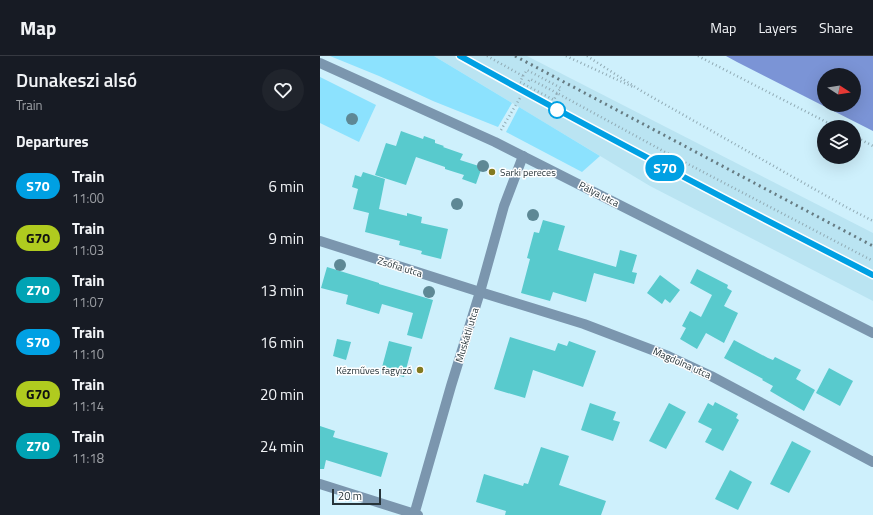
<!DOCTYPE html>
<meta charset="utf-8">
<style>
body{margin:0;font-family:"Titillium Web",sans-serif;background:#20242c;color:#f1f3f6;height:100vh;display:flex;flex-direction:column;font-size:15px;white-space:nowrap}
*{box-sizing:border-box;margin:0}
p{font-size:13px;color:#9ea1a6}
.icon{flex:none;width:22px;height:22px;fill:none;stroke:currentColor;stroke-width:2;stroke-linecap:round;stroke-linejoin:round}
.map{position:relative;flex:1;overflow:hidden}
.sheet{display:flex;flex-direction:column;background:#171b24;width:320px}
.sheet>*{flex:none}
.badge{padding:0 8px;border-radius:13px;font-size:14px;line-height:26px}
.needle{width:26px;rotate:102deg}
.buttons{position:absolute;left:497px;top:12px;display:grid;gap:8px}
.buttons a{display:grid;place-items:center;width:44px;height:44px;border-radius:50%;background:#171b24;box-shadow:0 4px 16px #0002;font-size:20px}
.scale{position:absolute;left:12px;bottom:10px;width:49px;box-sizing:border-box;padding-left:4px;border:2px solid #273439;border-top:0;font-size:11px;line-height:14px;white-space:nowrap;color:#273439;-webkit-text-stroke:3px #fff;paint-order:stroke}
.map>.badge{position:absolute;translate:-50% -50%;box-shadow:0 0 0 2px #fff}
h2{padding:0 16px;font-size:15px;line-height:36px}
.round{display:grid;place-items:center;flex:none;width:42px;height:42px;border-radius:21px;background:#20242c}
.headline{display:flex;align-items:center;justify-content:space-between;height:68px;padding:0 16px}
h1{font-size:19px;font-weight:600;line-height:30px}
ul{padding:0;list-style:none}
li{display:flex;align-items:center;gap:12px;height:52px;padding:0 16px}
li div{flex:1}
li b{display:block;font-size:15px}
li em{font-style:normal}
li .badge{min-width:44px;font-weight:700;text-align:center}
header{display:flex;align-items:center;gap:24px;box-sizing:border-box;height:56px;padding:0 20px;background:#171b24;border-bottom:1px solid #363941}
header strong{font-size:19px}
nav{display:flex;gap:22px;margin-inline-start:auto;font-size:14px}
main{display:flex;flex:1;min-height:0}
.map>svg:first-child{display:block}
.built{fill:#bae4f2}
.green{fill:#8ce2fe}
.water{fill:#7b94d6;fill-rule:evenodd}
.building{fill:#58cacd}
.lines{fill:none;stroke-linecap:round;stroke-linejoin:round}
.path{stroke:#90aab4;stroke-width:2.5;stroke-dasharray:1 3;stroke-linecap:butt}
.minor{stroke:#7b96ae;stroke-width:10}
.rail{stroke:#667b82;stroke-width:3;stroke-dasharray:2 4;stroke-linecap:butt}
.tree{fill:#5e8895}
.line-casing{stroke:#fff;stroke-width:9}
.line{stroke:#00a0e3;stroke-width:6}
.stop-dot{fill:#fff;stroke:#00a0e3;stroke-width:2}
.poi-dot{fill:#837a20;stroke:#fff;stroke-width:1.5}
.labels{text-anchor:middle;dominant-baseline:central;stroke-width:3;stroke-linejoin:round;paint-order:stroke}
.poi-label{font-size:10px;fill:#273439;stroke:#fff;text-anchor:start}
.street-label{font-size:10px;fill:#273439;stroke:#fff}
</style>
<header>
<strong>Map</strong>
<nav><a>Map</a><a>Layers</a><a>Share</a></nav>
</header>
<main>
<section class="sheet">
<div class="headline"><div><h1>Dunakeszi alsó</h1><p>Train</p></div><a class="round"><svg class="icon" aria-label="heart" viewBox="0 0 24 24"><path d="M12 20l-8-8c-3-5 5-10 8-4 3-6 11-1 8 4z"/></svg></a></div>
<h2>Departures</h2>
<ul>
<li><span class="badge" style="background:#00a0e3;color:#fff">S70</span><div><b>Train</b><p>11:00</p></div><em>6 min</em></li>
<li><span class="badge" style="background:#b0cb1f;color:#111">G70</span><div><b>Train</b><p>11:03</p></div><em>9 min</em></li>
<li><span class="badge" style="background:#00a3b4;color:#fff">Z70</span><div><b>Train</b><p>11:07</p></div><em>13 min</em></li>
<li><span class="badge" style="background:#00a0e3;color:#fff">S70</span><div><b>Train</b><p>11:10</p></div><em>16 min</em></li>
<li><span class="badge" style="background:#b0cb1f;color:#111">G70</span><div><b>Train</b><p>11:14</p></div><em>20 min</em></li>
<li><span class="badge" style="background:#00a3b4;color:#fff">Z70</span><div><b>Train</b><p>11:18</p></div><em>24 min</em></li>
</ul>
</section>
<div class="map">
<svg width="553" height="459" viewBox="0 0 553 459">
<rect width="100%" height="100%" fill="#cef0fc"/>
<path class="built" d="M114,0h93l346,177v68l-223,-115z"/>
<g class="green">
<path d="M10,0h104l78,47 -14,24 -65,-26 -54,-25z"/>
<path d="M0,21l56,28 -17,37 -39,-19z"/>
<path d="M199,51l81,49 -18,16 -76,-40z"/>
</g>
<path class="water" d="M406,0h147v75l-136,-69zM504,19h30v30h-30z"/>
<g class="building">
<path d="M81,75l22,8 1,-3 11,4v3l9,3 -1,1 20,7 -3,6 22,7 -6,17 -14,-5 2,-4 -19,-6v-2l-29,-10 -10,28 -31,-10 11,-32 10,3z"/>
<path d="M43,116l22,7 -6,30 28,7v-3l15,4 -1,6 27,6 -7,30 -20,-5 1,-3 -23,-6 1,-4 -35,-9 4,-19 -16,-4 5,-20 -6,-2 3,-12 6,2z"/>
<path d="M223,164l22,6 -7,24 58,17 4,-17 17,5 -5,17 5,1 -3,11 -40,-11 -8,29 -33,-10 -3,9 -29,-8 9,-34 -3,-1 7,-26 5,1z"/>
<path d="M7,211l52,16v1l54,16 -11,39 -15,-4 6,-22 -31,-9 -3,10 -33,-10 2,-9 -27,-7z"/>
<path d="M377,213l31,16 -1,3 5,3 -8,15 14,7 -14,30 -18,-10 -9,16 -17,-10 6,-11 -4,-2 8,-15 11,6 11,-22 -22,-12z"/>
<path d="M340,219l20,15 -10,13 -5,-4 -3,5 -15,-11z"/>
<path d="M190,281l45,14 3,-8 9,3 2,-5 27,10 -13,36 -50,-17 -8,28 -31,-9z"/>
<path d="M17,283l14,3 -5,18 -13,-4z"/>
<path d="M414,284l34,18 5,2 2,-3 26,13 -5,9 19,11 -11,21 -34,-20 3,-5 -11,-6 1,-1 -39,-21z"/>
<path d="M69,285l23,6 -8,30 -23,-6z"/>
<path d="M509,312l24,13 -13,25 -24,-13z"/>
<path d="M395,346l23,12 -2,4 3,2 -16,31 -18,-9 7,-13 -14,-7 10,-19 5,3z"/>
<path d="M270,347l26,9 -3,8 7,2 -7,19 -32,-11z"/>
<path d="M349,347l17,9 -20,37 -17,-8z"/>
<path d="M0,370l15,5 -2,6 55,16 -7,24 -55,-17 -2,9h-4z"/>
<path d="M472,385l19,10 -22,42 -19,-9z"/>
<path d="M221,391l28,9 -10,29 47,16 -5,14h-96l1,-4 -30,-9 8,-28 39,12 1,-3 4,1z"/>
<path d="M410,414l22,12 -14,28 -23,-11z"/>
</g>
<g class="lines">
<g class="path">
<path d="M167,0l36,20 -3,6 34,18 3,-7 108,59 208,109"/>
<path d="M246,0l67,31"/>
<path d="M267,0l56,36 203,115 27,14"/>
<path d="M378,0l138,71"/>
<path d="M203,20l4,-6 34,18 -4,5 -27,-14 -2,3"/>
<path d="M181,74l19,-32"/>
<path d="M534,80l19,10"/>
</g>
<g class="minor">
<path d="M0,7l175,79 378,191"/>
<path d="M0,185l160,51 104,32 84,32 43,20 162,86"/>
<path d="M0,428l98,31"/>
<path d="M94,459l37,-129 29,-94 24,-86 19,-50"/>
</g>
<g class="rail">
<path d="M140,0c136,76 274,148 413,219"/>
<path d="M195,0l358,190"/>
</g>
</g>
<g class="tree">
<circle cx="32" cy="63" r="6"/>
<circle cx="163" cy="110" r="6"/>
<circle cx="137" cy="148" r="6"/>
<circle cx="213" cy="159" r="6"/>
<circle cx="20" cy="209" r="6"/>
<circle cx="109" cy="236" r="6"/>
</g>
<g class="lines">
<g class="line-casing">
<path id="line" d="M140,0c136,76 274,148 413,219"/>
</g>
<use href="#line" class="line"/>
</g>
<circle class="stop-dot" cx="237" cy="54" r="8"/>
<g class="poi-dot">
<circle cx="172" cy="116" r="4"/>
<circle cx="100" cy="314" r="4"/>
</g>
<g class="labels">
<g class="poi-label">
<text x="180" y="116">Sarki pereces</text>
<text x="92" y="314" text-anchor="end">Kézműves fagyizó</text>
</g>
<g class="street-label">
<text transform="translate(279 138) rotate(27)">Pálya utca</text>
<text transform="translate(80 211) rotate(17)">Zsófia utca</text>
<text transform="translate(147 279) rotate(-73)">Muskátli utca</text>
<text transform="translate(362 307) rotate(24)">Magdolna utca</text>
</g>
</g>
</svg>
<div class="buttons">
<a><svg class="needle" viewBox="-14 -14 28 28"><path d="M0-13l5 13h-10z" fill="#e53935"/><path d="M0 13l5-13h-10z" fill="#9ea1a6"/></svg></a>
<a><svg class="icon" aria-label="layers" viewBox="0 0 24 24"><path d="M12 4l9 5-9 5-9-5zM3 14l9 5 9-5"/></svg></a>
</div>
<div class="scale">20 m</div>
<b class="badge" style="left:345px;top:112px;background:#00a0e3;color:#fff">S70</b>
</div>
</main>
